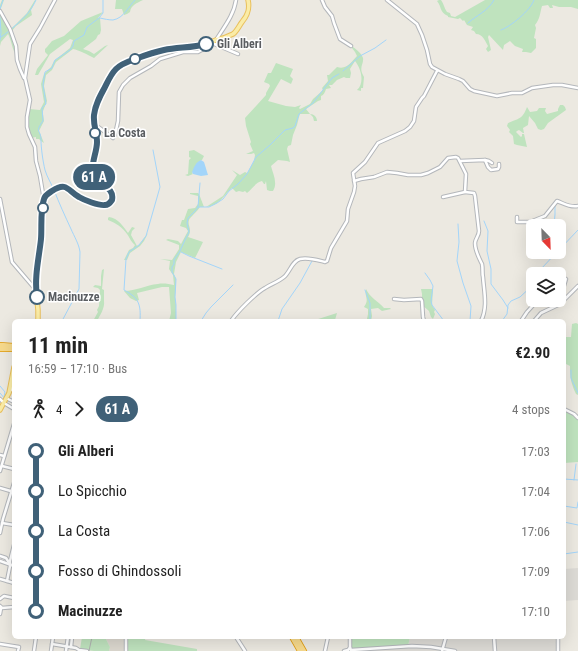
<!DOCTYPE html>
<meta charset="utf-8">
<style>
body{margin:0;font-family:"Roboto Condensed",sans-serif;background:#f2f2f2;color:#222;height:100vh;display:flex;flex-direction:column;font-size:15px;white-space:nowrap}
*{box-sizing:border-box;margin:0}
p{font-size:13px;color:#767676}
.icon{flex:none;width:22px;height:22px;fill:none;stroke:currentColor;stroke-width:2;stroke-linecap:round;stroke-linejoin:round}
.map{position:relative;flex:1;overflow:hidden}
.side{position:absolute;left:12px;top:319px;width:554px;height:320px;display:flex;flex-direction:column;background:#fff;border-radius:6px;box-shadow:0 4px 16px #0002}
.side>*{flex:none}
.badge{padding:0 8px;border-radius:13px;font-size:14px;line-height:26px}
.needle{width:26px;rotate:157deg}
.tools{position:absolute;left:526px;top:219px;display:grid;gap:8px}
.tools a{display:grid;place-items:center;width:40px;height:40px;border-radius:6px;background:#fff;box-shadow:0 4px 16px #0002;font-size:20px}
.map>.badge{position:absolute;translate:-50% -50%;box-shadow:0 0 0 2px #fff}
.legs{display:flex;align-items:center;gap:6px;height:44px;padding:0 16px;font-size:13px}
.legs p{margin-inline-start:auto}
.summary{display:flex;align-items:center;justify-content:space-between;height:68px;padding:0 16px}
h1{font-size:22px;font-weight:700;line-height:30px}
ul{padding:0 16px;list-style:none}
li{display:flex;align-items:center;gap:14px;height:40px;font-size:15px}
li i{display:grid;place-items:center;width:6px;height:100%;margin:0 5px;background:currentColor}
li i::after{content:'';width:10px;height:10px;margin:-5px;border:3px solid;border-radius:50%;background:#fff}
li p{margin-inline-start:auto}
li:first-child i{background:linear-gradient(#0000 50%,currentColor 0)}
li:last-child i{background:linear-gradient(currentColor 50%,#0000 0)}
.map>svg:first-child{display:block}
.industrial{fill:#dddbd6}
.education{fill:#dcd8cf}
.green{fill:#bfe3be}
.water{fill:#a3d5fa}
.lines{fill:none;stroke-linecap:round;stroke-linejoin:round}
.stream{stroke:#a3d5fa;stroke-width:1}
.minor-casing{stroke:#b4b7bb;stroke-width:4.5}
.major-casing{stroke:#e9c05d;stroke-width:5.5}
.highway-casing{stroke:#e19b0c;stroke-width:6}
.minor{stroke:#fff;stroke-width:2.5}
.major{stroke:#faeca7;stroke-width:3.5}
.highway{stroke:#f7da8d;stroke-width:4.5}
.tram{stroke:#b0b1b1;stroke-width:1}
.line-1-casing{stroke:#fff;stroke-width:9}
.line-1{stroke:#406178;stroke-width:6}
.stop-1-dot{fill:#fff;stroke:#406178;stroke-width:2}
.labels{text-anchor:middle;dominant-baseline:central;stroke-width:3;stroke-linejoin:round;paint-order:stroke}
.stop-label{font-size:12px;font-weight:bold;fill:#5a5d61;stroke:#fff;text-anchor:start}
</style>
<div class="map">
<svg width="578" height="651" viewBox="0 0 578 651">
<rect width="100%" height="100%" fill="#ece9e1"/>
<g class="industrial">
<path d="M578,568v32l-14,1v-32z"/>
<path d="M410,637h146v14h-205l57,-5z"/>
</g>
<path class="education" d="M105,637h20v14h-16l1,-4z"/>
<g class="green">
<path d="M2,0h2l-4,11 10,18 2,-1 15,-15 8,-13h1l-5,10 1,5 -16,11 -5,6 5,14 -1,7c-3,-5 -4,-14 -7,-19l-7,8 -1,4v-41z"/>
<path d="M116,0h27c-6,3 -12,5 -13,12l-3,2 -3,1 -2,-6h-7z"/>
<path d="M439,0h2c3,4 3,8 6,12l3,1 1,3 4,1 30,-17h93v9l-7,-2h-12l-7,-2 1,3h-3l-2,-3 -6,1c-2,7 -2,13 -7,19l1,3 -2,10 2,1v9l-5,5 -5,-1h-4l1,-3 -8,-3 -5,-5 -6,4 -1,5 -14,-15 -1,2 3,13 -3,2 -2,-3 2,-3c-3,-5 -5,-12 -12,-12l-2,-3 -3,-1 2,-3 -6,-2 -3,-5 -1,1 -3,-3 -2,1 -10,-2v-1c-9,-4 -6,-9 -11,-15z"/>
<path d="M103,12l-5,6h2l1,12 -1,4 -2,1 -2,4 -13,10 6,2 5,3 11,-8 3,-1 -14,13c-6,-3 -15,-8 -21,-9l-17,13 -4,8 -6,5 -2,11 3,15 -4,10v3l1,7 -5,10 5,12 -3,-2 -2,-2h-3v-2l-5,1 -4,-11 2,-18 11,1 4,-8 -3,-18 3,-10 7,-7 3,-6 16,-13 3,-8 -3,-1 -20,15 -12,21h-3l2,-6 11,-14 -3,-3v-3l2,-2 5,-6 12,-5 17,-15z"/>
<path d="M349,44c5,4 12,8 14,14 1,7 -5,9 1,19l-1,11h-2v3l-4,-1c8,-7 4,-22 -2,-29l-5,8 1,4 -1,5h-4l-2,-1 -7,3 -5,5h-3l2,3 -5,1c-1,3 -2,6 -5,7v4l-3,1 -12,8 4,5c4,0 7,3 7,7h-3l-1,-4 -3,-3h-10l-1,3 -2,8 -4,10 -2,10 -3,1 -1,3 3,13 -3,-1 -9,-1 -7,6c2,8 7,17 2,25h-3l-3,-1 -1,-9 -1,3h-1l-2,-3c-6,1 -10,8 -15,12l-2,-2 -2,1 -4,-1 -3,1 -4,-4c-9,8 -13,18 -26,19l17,-11 14,-21 -5,-5 8,5 5,-3 2,1 7,-12 1,-6 -1,-2 -3,1h-5l7,-3 -3,-7 1,-2 -5,-16 -1,-8 21,-23v-2l4,-7 -1,-2 -5,-2 4,-9h3l5,-10 17,6 -3,7 3,3 -2,5 -10,-5 -13,22 18,5 9,1 6,-2 -2,3 1,1 10,-5 3,-5 8,-7 2,-2 -1,-2 6,-7 -1,-6h2l8,-8c10,3 14,-5 20,-11l-2,-4z"/>
<path d="M560,105h3l2,2 1,3 -18,13 -4,6 -3,1 -3,-1 -3,-6 -6,-7 -1,9 -5,3 1,5h-1l-4,-3 -2,1 -1,1 5,5 1,-1v-2h2l3,13 -10,-2 -3,-1 -1,-8 -4,-4 1,-2 -3,-4 1,-3c11,-5 14,-3 19,-16l3,5 7,-1 2,-3h7l-1,3 2,3 11,-3v-2z"/>
<path d="M194,150l10,6 -2,4h-1l-9,13 1,1 -5,2 -3,-1 3,-1 1,-14 2,-2 -2,-1v-6z"/>
<path d="M190,193h8l1,1 5,13h-4c-3,5 -10,10 -11,13 -2,6 4,9 -1,17l15,5 -8,16 -14,-6 -5,10 -2,12 2,5v6l-1,12 1,8v16h-7l2,-8 -2,-26h-7l-25,6 2,7 -3,1 -6,-3 -6,-7c12,0 22,-6 34,-7 5,-1 11,0 16,1l-1,-10 -4,-6 1,-8 -10,-2 12,1 7,-11v-4l-13,-5 2,-1 10,2 3,3 7,-13 -2,-3 -6,-2 2,-6h2l4,-11 7,-1 3,-4v-8l-8,-2z"/>
<path d="M109,217c9,1 14,9 19,16l4,-6 3,1 -3,3 -1,4 6,11 2,-1 9,-12 -4,8 -4,5 -10,7 -3,7h-3l5,-10 4,-2 2,-3c-4,-3 -5,-7 -8,-11 -5,-7 -11,-11 -19,-14v-2z"/>
<path d="M104,269l-2,20 2,1c0,4 0,7 0,11 1,7 -4,14 -7,20h-4l5,-9 -1,-2 2,-4 1,-16 -2,-2 -5,-1 2,-2 6,1v-10l1,-6z"/>
<path d="M366,289c4,9 12,12 18,19h6l1,1 -9,2 -4,-3 -7,1 1,7 -1,5h-59l25,-8 -2,7 18,1 14,-2 1,-5v-5l-4,-2c6,-8 0,-10 2,-18z"/>
<path d="M421,289h12l-1,16 3,5 -1,2 1,2 -2,5 -2,-2 -2,-6 -7,-6v-11z"/>
<path d="M576,323l2,1v71l-2,-1c-5,-11 -6,-16 -6,-28l-6,-3v-26h7l1,-13z"/>
<path d="M564,409l14,9v44l-14,1z"/>
<path d="M82,637h23l5,10 -1,4h-15l-14,-2z"/>
<path d="M127,637h19l-1,3 52,9v2h-71z"/>
<path d="M350,637h60l-2,9 -57,4z"/>
</g>
<path class="water" d="M201,160l3,2 4,13 -7,1 -8,-2 -1,-2c2,-5 4,-10 9,-12z"/>
<g class="lines">
<g class="stream">
<path d="M0,9l3,-9"/>
<path d="M0,18l1,14 -1,8"/>
<path d="M100,18c4,1 9,2 13,2 11,-2 15,-13 22,-20"/>
<path d="M468,23c9,-8 20,-12 26,-23"/>
<path d="M501,30c9,-3 30,-20 33,-30"/>
<path d="M1,37c5,-3 10,-8 15,-12 9,-8 15,-14 20,-25"/>
<path d="M343,71l17,-15 15,-8 11,-8"/>
<path d="M198,207h11l8,-4 6,-4 6,-8 9,-7 9,-10 9,-17 14,-12 15,-15 8,-2 2,-2 4,-12 14,-11 19,-25 7,-4"/>
<path d="M484,221l4,10 -1,20 4,18v15l12,16 5,8"/>
<path d="M458,224l1,18 -2,19 6,22 8,23 -1,15"/>
<path d="M554,226l1,-12v-8"/>
<path d="M559,250l19,-20"/>
<path d="M181,252l8,4 33,13"/>
<path d="M425,273l5,7 3,6 -2,15 1,4 12,16"/>
<path d="M541,274l-1,-4 17,-18"/>
<path d="M365,290l5,13v18"/>
<path d="M62,321l17,-32 1,-37c-1,-8 -6,-16 -9,-23 -6,-13 -12,-26 -17,-39 -3,-7 -7,-13 -9,-20 -2,-8 -4,-22 -4,-30 0,-11 -7,-7 2,-19l-1,-13 4,-4 -3,-19 2,-13 7,-4 3,-8 15,-10 3,-4 1,-5 10,-6 3,-8 12,-9 4,-5v-13"/>
<path d="M140,321c1,-17 -1,-23 -16,-31l2,-31 3,-7 10,-7 7,-9 14,-49 -7,-37"/>
<path d="M176,321v-16l-1,-8 1,-18 -4,-7v-5l2,-3v-4l6,-9 5,-11 4,-8 -2,-9 1,-5 7,-7 3,-4 2,-24"/>
<path d="M201,321l5,-8 5,-6 22,-22"/>
<path d="M278,321l4,-12 18,-26 12,-22"/>
<path d="M502,321l5,-7 1,-9 3,-4 9,-4 13,-12"/>
<path d="M571,370v8l7,15"/>
<path d="M0,386l5,6 -1,5"/>
<path d="M0,393l5,6"/>
<path d="M564,479l14,1"/>
<path d="M574,480l2,-16"/>
<path d="M564,506l13,2 1,-6"/>
<path d="M564,522l14,3"/>
<path d="M564,554l14,-2"/>
</g>
<g class="minor-casing">
<g id="minor">
<path d="M322,0l3,7 7,9 2,7 6,16 11,7"/>
<path d="M387,0l30,24 5,11 5,15 3,14 2,3 13,7 14,5 4,2 7,8 4,2 23,5 15,-3h10l10,-5 21,-3h9l16,3"/>
<path d="M0,11l10,18 6,17 1,14 3,9 4,9"/>
<path d="M216,40c8,-13 18,-25 20,-40"/>
<path d="M209,44l3,-1 26,11"/>
<path d="M94,125l3,1 16,12 2,-3 3,-14 1,-29 4,-7 7,-7 21,-12 9,-7 23,-7h15l9,-5 3,-4"/>
<path d="M485,160l3,7 3,3 7,-1 1,-2v-3"/>
<path d="M460,161l25,-1 4,1 3,2"/>
<path d="M354,181l7,-2 13,-2 13,-5 10,1 11,2h13l7,-2 12,-6 8,-9 8,-1 2,1 8,16 -1,18 9,1 1,3 4,35c0,5 -4,8 -4,12 0,8 4,15 7,21 1,5 0,9 1,13 1,15 5,30 -2,44"/>
<path d="M45,197l-2,-3 -3,-18 -4,-15 -1,-14 -6,-13 -2,-7v-10l3,-17 -5,-22 5,-34 10,-16 15,-28"/>
<path d="M443,197l22,-5"/>
<path d="M0,199l12,63 24,28"/>
<path d="M517,217v5h13l15,-6 12,-15c6,2 13,7 21,5"/>
<path d="M559,280l4,-3 3,2 -6,20 1,2h2l15,-15"/>
<path d="M394,299l10,1 17,-1 1,2 1,16 1,4"/>
<path d="M231,321c6,-9 25,-28 34,-33 6,-4 13,-6 19,-11 6,-5 8,-16 16,-18 8,-2 17,1 25,3l2,-1 4,-13 16,-27 1,-12 6,-17 1,-6 -2,-13 12,-11 13,-19 27,-12 5,-4 4,-6 2,-14 6,-9 2,-2 13,-25"/>
<path d="M521,321l6,-9 11,-12"/>
<path d="M534,321l7,-8 17,-8 3,-4"/>
<path d="M10,391l4,-6"/>
<path d="M6,398l8,4"/>
<path d="M0,399l4,4 10,6"/>
<path d="M564,409l10,5 4,4"/>
<path d="M0,455l4,1"/>
<path d="M2,466l12,3"/>
<path d="M0,471l14,-47"/>
<path d="M0,488l14,4"/>
<path d="M2,523l12,2"/>
<path d="M0,533l3,-14 11,-36"/>
<path d="M0,556l6,2 4,6"/>
<path d="M0,561l14,5"/>
<path d="M0,579l14,4"/>
<path d="M7,581l3,-15v-5l4,-16"/>
<path d="M0,599l4,-3 10,2"/>
<path d="M0,606l2,2 12,-1"/>
<path d="M0,614l1,-6"/>
<path d="M53,637l-1,7 24,4 3,2 8,1"/>
<path d="M236,637l9,14"/>
<path d="M494,637l1,14"/>
<path d="M0,644l19,3 -1,4"/>
<path d="M71,647l1,-10"/>
<path d="M350,648l1,2 61,-4 19,1 24,4"/>
<path d="M350,648v-11"/>
<path d="M34,651l2,-14"/>
<path d="M51,651l1,-7"/>
<path d="M66,651l2,-14"/>
<path d="M126,651v-14"/>
<path d="M325,651l3,-14"/>
<path d="M344,651l4,-1 2,-2"/>
<path d="M442,651l4,-14"/>
<path d="M558,651v-14"/>
</g>
</g>
<g class="major-casing">
<g id="major">
<path d="M38,321v-11l-2,-20v-18l5,-34v-12l2,-24 2,-5 3,-4 7,-4 7,-2 7,2 9,7 22,9 8,-1 4,-4c3,-14 -14,-14 -18,-24 -4,-8 2,-22 2,-30 2,-15 -7,-26 0,-42 5,-11 14,-32 24,-38 8,-6 35,-15 45,-16 9,-2 18,-2 27,-3 8,-1 16,-4 24,-7 5,-1 11,-3 17,-6 4,-3 6,-8 9,-12 6,-7 8,-13 6,-22"/>
<path d="M0,410l9,-17 5,-26"/>
</g>
</g>
<g class="highway-casing">
<g id="highway">
<path d="M0,345l14,1"/>
<path d="M0,349h14"/>
<path d="M292,637l8,14"/>
<path d="M296,637l8,14"/>
</g>
</g>
<use href="#minor" class="minor"/>
<use href="#major" class="major"/>
<use href="#highway" class="highway"/>
<path class="tram" d="M89,651l3,-14"/>
</g>
<g class="lines">
<g class="line-1-casing">
<path id="line-1" d="M37,297c-3,-20 2,-39 4,-58 1,-12 -1,-28 3,-40 1,-4 5,-6 8,-8 15,-10 16,0 27,6 5,3 20,9 26,8 3,0 5,-2 7,-5 3,-15 -17,-14 -19,-28 -2,-9 4,-20 4,-30 0,-9 -4,-17 -3,-27 1,-10 6,-19 11,-28 3,-6 6,-13 11,-18 6,-6 14,-8 22,-11 8,-3 17,-6 26,-8 14,-3 28,-2 42,-6"/>
</g>
<use href="#line-1" class="line-1"/>
</g>
<g class="stop-1-dot">
<circle cx="206" cy="44" r="7"/>
<circle cx="135" cy="59" r="5"/>
<circle cx="95" cy="133" r="5"/>
<circle cx="43" cy="208" r="5"/>
<circle cx="37" cy="297" r="7"/>
</g>
<g class="labels">
<g class="stop-label">
<text x="217" y="44">Gli Alberi</text>
<text x="104" y="133">La Costa</text>
<text x="48" y="297">Macinuzze</text>
</g>
</g>
</svg>
<div class="tools">
<a><svg class="needle" viewBox="-14 -14 28 28"><path d="M0-13l5 13h-10z" fill="#e53935"/><path d="M0 13l5-13h-10z" fill="#767676"/></svg></a>
<a><svg class="icon" aria-label="layers" viewBox="0 0 24 24"><path d="M12 4l9 5-9 5-9-5zM3 14l9 5 9-5"/></svg></a>
</div>
<b class="badge" style="left:94px;top:177px;background:#406178;color:#fff">61 A</b>
<section class="side">
<div class="summary"><div><h1>11 min</h1><p>16:59 – 17:10 · Bus</p></div><b>€2.90</b></div>
<div class="legs"><svg class="icon" aria-label="walk" viewBox="0 0 24 24"><circle cx="13" cy="4" r="2"/><path d="M13 8l-2 6 4 7M11 14l-3 7M7 12l3-4h3l4 4"/></svg>4<svg class="icon" aria-label="forward" viewBox="0 0 24 24"><path d="M9 5l7 7-7 7"/></svg><b class="badge" style="background:#406178;color:#fff">61 A</b><p>4 stops</p></div>
<ul>
<li><i style="color:#406178"></i><b>Gli Alberi</b><p>17:03</p></li>
<li><i style="color:#406178"></i><span>Lo Spicchio</span><p>17:04</p></li>
<li><i style="color:#406178"></i><span>La Costa</span><p>17:06</p></li>
<li><i style="color:#406178"></i><span>Fosso di Ghindossoli</span><p>17:09</p></li>
<li><i style="color:#406178"></i><b>Macinuzze</b><p>17:10</p></li>
</ul>
</section>
</div>
